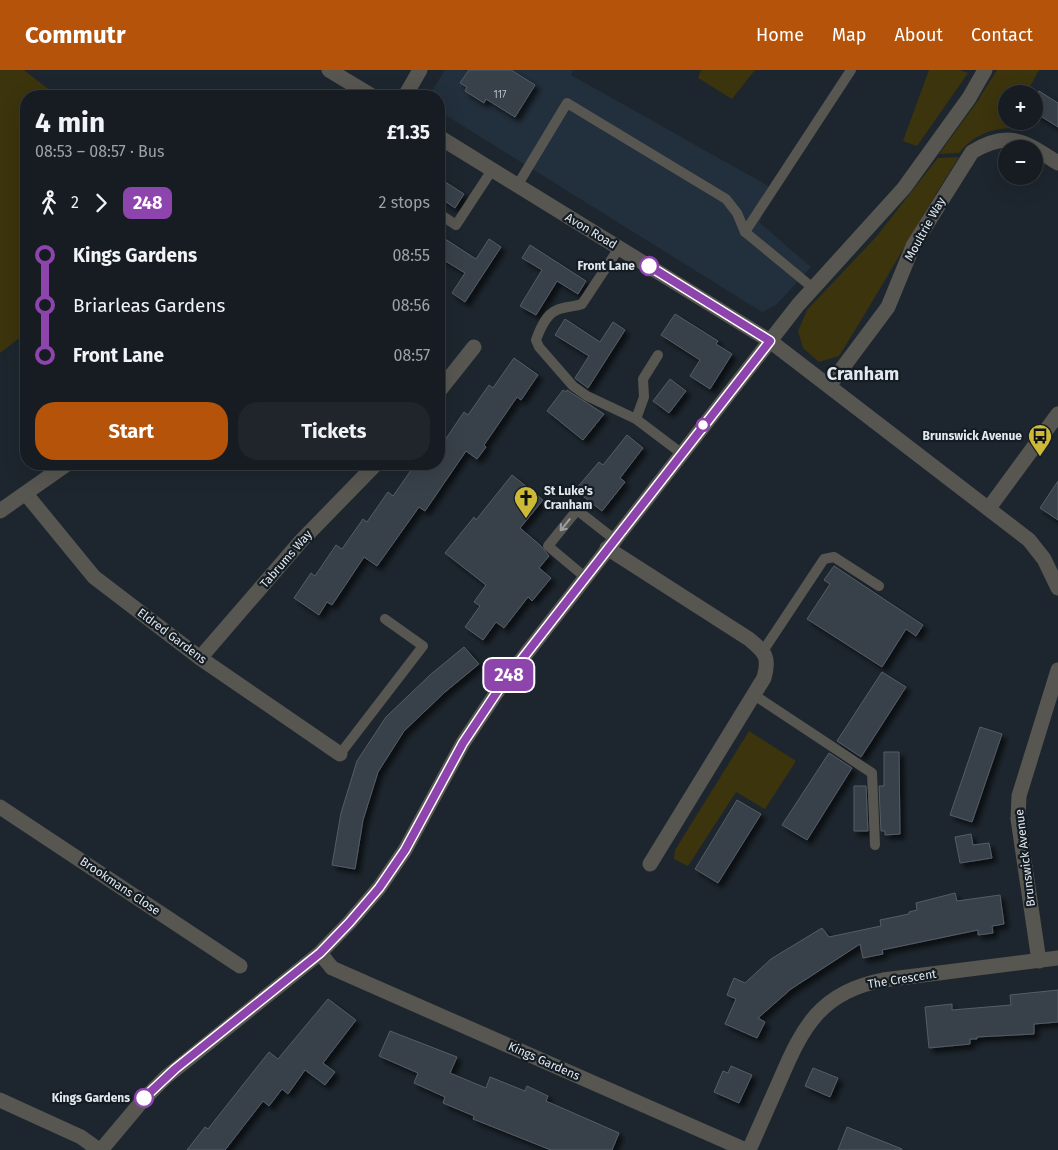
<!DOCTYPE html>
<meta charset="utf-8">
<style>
body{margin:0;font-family:"Fira Sans",sans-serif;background:#1f252a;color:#f1f3f6;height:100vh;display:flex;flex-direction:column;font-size:19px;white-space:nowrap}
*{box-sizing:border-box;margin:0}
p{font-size:16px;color:#9ea1a5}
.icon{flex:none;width:28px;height:28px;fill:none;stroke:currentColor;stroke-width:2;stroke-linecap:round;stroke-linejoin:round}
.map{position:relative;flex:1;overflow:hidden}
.panel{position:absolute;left:20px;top:20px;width:425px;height:380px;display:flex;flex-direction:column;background:#161c22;border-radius:20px;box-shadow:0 5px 20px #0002,0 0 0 1px #353a40}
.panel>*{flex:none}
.badge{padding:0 10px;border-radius:8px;font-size:18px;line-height:32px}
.tools{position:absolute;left:998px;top:15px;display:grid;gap:10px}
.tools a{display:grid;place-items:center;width:45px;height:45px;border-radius:50%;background:#161c22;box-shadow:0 5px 20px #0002,0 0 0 1px #353a40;font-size:25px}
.map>.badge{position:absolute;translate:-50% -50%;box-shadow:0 0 0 2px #fff}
.legs{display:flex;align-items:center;gap:8px;height:55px;padding:0 15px;font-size:16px}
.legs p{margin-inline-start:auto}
.headline{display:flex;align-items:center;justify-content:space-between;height:85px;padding:0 15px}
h1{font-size:28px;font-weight:700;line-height:38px}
.primary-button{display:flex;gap:10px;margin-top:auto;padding:10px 15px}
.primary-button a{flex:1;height:58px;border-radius:20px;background:#b45309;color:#fff;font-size:20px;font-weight:700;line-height:58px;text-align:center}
.primary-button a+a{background:#1f252a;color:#f1f3f6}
ul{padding:0 15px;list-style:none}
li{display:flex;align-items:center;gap:18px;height:50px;font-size:19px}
li i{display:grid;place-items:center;width:8px;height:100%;margin:0 6px;background:currentColor}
li i::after{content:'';width:12px;height:12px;margin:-6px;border:4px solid;border-radius:50%;background:#161c22}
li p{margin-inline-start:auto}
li:first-child i{background:linear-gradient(#0000 50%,currentColor 0)}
li:last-child i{background:linear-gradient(currentColor 50%,#0000 0)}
header{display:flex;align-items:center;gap:30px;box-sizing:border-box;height:70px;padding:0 25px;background:#b45309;color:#fff}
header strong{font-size:24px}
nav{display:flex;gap:28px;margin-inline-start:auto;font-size:18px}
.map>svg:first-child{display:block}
.built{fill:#222f3c}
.green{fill:#3b340d}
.building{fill:#373f48;stroke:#545d66;filter:url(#shadow)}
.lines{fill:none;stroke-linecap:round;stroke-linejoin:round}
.service{stroke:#575651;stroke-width:10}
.minor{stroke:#575651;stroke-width:15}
.oneway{stroke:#9c9f9f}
.line-1-casing{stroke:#fff;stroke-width:11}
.line-1{stroke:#8e44ad;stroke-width:8}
.stop-1-dot{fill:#fff;stroke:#8e44ad;stroke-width:2.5}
.labels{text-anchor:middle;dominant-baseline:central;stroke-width:4.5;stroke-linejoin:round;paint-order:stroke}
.number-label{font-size:10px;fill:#b7bec4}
.street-label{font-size:12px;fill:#e2e8ed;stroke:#141c24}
.stop-label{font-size:12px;font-weight:bold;fill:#e2e8ed;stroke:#141c24;text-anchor:end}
.poi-label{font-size:12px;font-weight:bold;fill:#e2e8ed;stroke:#141c24;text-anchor:end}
.district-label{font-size:18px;font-weight:bold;fill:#e2e8ed;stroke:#141c24}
</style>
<header>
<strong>Commutr</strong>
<nav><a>Home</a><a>Map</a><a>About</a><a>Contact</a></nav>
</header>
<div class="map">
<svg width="1058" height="1080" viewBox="0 0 1058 1080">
<defs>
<filter id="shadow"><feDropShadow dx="4.5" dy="4.5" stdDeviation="2.5" flood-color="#0009"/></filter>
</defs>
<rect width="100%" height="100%" fill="#1d262e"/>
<path class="built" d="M445,0h128l-2,5 199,112 -10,36 51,44 -35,38 -14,7 -323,-201v-15h-8l-1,-2z"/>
<g class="green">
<path d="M0,0h24l33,26h-31v237l-26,20z"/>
<path d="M701,0h54l-23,29 -34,-21z"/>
<path d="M929,0h31l8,3 -51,73 -14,-5z"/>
<path d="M997,0h42l-13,24h-20v27h7l-4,7c-22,2 -36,8 -50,25l-20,1 38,-52z"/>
<path d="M959,87c-42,66 -79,134 -120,199l-20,6 -16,-14 -5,-17 9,-21 69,-73 62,-79z"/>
<path d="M749,661l47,30 -31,48 -29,-17 -48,74 -14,-7 1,-9z"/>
</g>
<g class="building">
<path d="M469,0h42l24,15 -20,32 -29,-18 -2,4 -19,-12 2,-4 -7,-4z"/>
<path d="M1039,21l19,12v24l-24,-15v-13z"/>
<path d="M439,108l25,16 -9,14 -16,-11z"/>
<path d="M439,165l37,24 13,-20 12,8 -36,55 -13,-9 13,-20 -26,-16z"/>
<path d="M530,175l56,36 -8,13 -21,-13 -21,34 -16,-9 22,-36 -20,-12z"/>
<path d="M675,244l43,27 -2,3 16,10 -22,35 -20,-13 10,-16 -39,-25z"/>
<path d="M565,249l35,23 13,-20 12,8 -37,58 -13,-10 14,-22 -34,-21z"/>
<path d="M514,288l24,17 -17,25 -4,-3 -33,48 2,2 -9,12 -11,-8 -41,60 -6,-4 -42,59 -13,-9 -32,48 -5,-3 -8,13 -25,-17 17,-25 4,3 21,-31 6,4 21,-30 4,3 21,-30 5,4 21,-30 3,3 4,-5h18v-15l25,-37 4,3 21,-30 4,3z"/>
<path d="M670,309l16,12 -17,22 -16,-12z"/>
<path d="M563,320l3,2 1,-2 37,24 -21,26 -36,-29z"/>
<path d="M627,365l16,13 -23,30 5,4 -23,29 -27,-21 24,-28 4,3z"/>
<path d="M512,405l31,25 -23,28 21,18 8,10 -10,12 12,10 -19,23 -4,-4 -24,31 -8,-6 -13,18 -18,-13 15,-21 -6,-4 12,-17 -41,-32 29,-36 2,3z"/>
<path d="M1058,411v39l-18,-12z"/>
<path d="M834,496l89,59 -7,11 -10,-7 -24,38 -75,-48 23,-35 -6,-4z"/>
<path d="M464,577l15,17 -34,28 -41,39 -26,41 -15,48 -8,49 -23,-4 9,-52 16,-52 29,-44 44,-42z"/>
<path d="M882,602l24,15 -45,70 -24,-16z"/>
<path d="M980,657l22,7 -30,88 -22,-7z"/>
<path d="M884,682h15l1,82 -15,1v-4h-4l-2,-45h5z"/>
<path d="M829,683l23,15 -45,72 -25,-15z"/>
<path d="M854,716h12l2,45h-14z"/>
<path d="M737,730l24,14 -43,69 -23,-14z"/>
<path d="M971,764l2,11 16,-2 3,15 -32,5 -5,-26z"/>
<path d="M955,823l2,8 43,-6 4,29 -12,2 1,7 -15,2v-5l-96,20 1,4 -20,4 -3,-14 -69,45 -33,29 7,4 -8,16 -32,-14 11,-25 -9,-4 7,-17 11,5 26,-24 51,-31 7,9 52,-11 -1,-6 29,-6v-2l8,-2 -1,-7z"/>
<path d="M1058,920v32l-24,2v10l-57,3v2h-7v5l-41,4 -4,-41 27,-3v6l59,-5 -1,-10z"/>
<path d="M328,929l28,21 -33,43 12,9 -10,13 -20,-15 -17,24 -6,-5 -13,17 -6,-5 -38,49h-38l18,-23 3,2 61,-77 9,7z"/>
<path d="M390,961l67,26 -7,16 36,15 4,-11 35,14 2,-5 21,10 -2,5 73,32 -7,17h-61l-78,-31 1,-3 -31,-13 2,-6 -31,-14 4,-10 -39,-17z"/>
<path d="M731,996l21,9 -13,28 -25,-11 9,-21 5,2z"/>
<path d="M813,998l25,10 -8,19 -25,-11z"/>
<path d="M847,1057l55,22v1h-64z"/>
</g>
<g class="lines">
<g class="service">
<path d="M517,116l50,-83 159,96 11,14 8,19 68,56"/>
<path d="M439,149l5,-2 12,8 36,-55"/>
<path d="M745,162l106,-162"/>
<path d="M619,178l-37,56c-8,3 -17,2 -25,6 -11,4 -17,19 -21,30l3,7 34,39 14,10 49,23 45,34"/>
<path d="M636,349l8,-22 -1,-18 15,-24"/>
<path d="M585,507l-37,-31 29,-36 37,29"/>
<path d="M763,581l61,-92 10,-2 45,29"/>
<path d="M754,625l118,78 3,72"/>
<path d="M340,684l83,-108 -38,-27"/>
</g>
<g class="minor">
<path d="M329,0l43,26"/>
<path d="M405,26l15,-26"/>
<path d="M439,67l331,204 259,199 15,19 14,29"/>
<path d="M829,316l59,-79 25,-61 59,-94c37,-23 53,-10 86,11"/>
<path d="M439,321l35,-44"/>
<path d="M26,424l68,83 106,81 140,96"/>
<path d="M989,438l69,-94"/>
<path d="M0,441l67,-47"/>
<path d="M607,478l142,91c16,13 21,18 15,39l-114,186"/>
<path d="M200,588l101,-117 75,-77"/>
<path d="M0,737l240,159"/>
<path d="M320,883l12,15 414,182"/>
<path d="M1039,891l-21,-142 1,-23 39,-126"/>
<path d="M0,1030l81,37 18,13"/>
<path d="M101,1080l42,-50 23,-23 154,-124 29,-30 30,-35 26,-38 58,-107 38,-57 297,-381 106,-117 65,-90 16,-28"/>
<path d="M749,1080c10,-23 21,-47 31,-70 23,-54 41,-88 103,-100l175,-22"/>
</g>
</g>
<defs><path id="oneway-shaft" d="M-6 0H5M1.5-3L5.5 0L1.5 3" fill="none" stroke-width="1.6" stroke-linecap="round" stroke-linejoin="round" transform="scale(1.25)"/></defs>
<use class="oneway" href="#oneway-shaft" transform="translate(565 455) rotate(129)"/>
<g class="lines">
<g class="line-1-casing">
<path id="line-1" d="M144,1028l31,-29 145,-116 29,-30 30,-35 26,-38 58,-107 38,-57 269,-345 -121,-75"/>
</g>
<use href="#line-1" class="line-1"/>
</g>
<defs>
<g id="bus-pin" transform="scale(1.25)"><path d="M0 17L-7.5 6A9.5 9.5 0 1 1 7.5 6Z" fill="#cdb938" stroke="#141c24"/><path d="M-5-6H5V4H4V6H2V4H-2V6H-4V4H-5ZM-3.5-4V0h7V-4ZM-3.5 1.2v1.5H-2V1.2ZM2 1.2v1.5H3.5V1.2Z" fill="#111"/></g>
<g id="church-pin" transform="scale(1.25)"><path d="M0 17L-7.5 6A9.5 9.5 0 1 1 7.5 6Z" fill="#cdb938" stroke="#141c24"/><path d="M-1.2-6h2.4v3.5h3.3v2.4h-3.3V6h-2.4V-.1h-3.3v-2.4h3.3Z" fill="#111"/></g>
</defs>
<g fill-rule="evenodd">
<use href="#bus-pin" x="1040" y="366"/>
<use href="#church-pin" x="526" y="428"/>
</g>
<g class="stop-1-dot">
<circle cx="649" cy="196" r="9"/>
<circle cx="703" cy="355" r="6"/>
<circle cx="144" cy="1028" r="9"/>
</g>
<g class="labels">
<g class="number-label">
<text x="500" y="25">117</text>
</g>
<g class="street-label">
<text transform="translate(925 159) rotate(-61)">Moultrie Way</text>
<text transform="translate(591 161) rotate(31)">Avon Road</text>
<text transform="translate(286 489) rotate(-49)">Tabrums Way</text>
<text transform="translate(172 566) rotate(37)">Eldred Gardens</text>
<text transform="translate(1025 788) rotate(-97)">Brunswick Avenue</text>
<text transform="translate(120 816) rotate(34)">Brookmans Close</text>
<text transform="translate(902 909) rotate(-9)">The Crescent</text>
<text transform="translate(544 991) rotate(24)">Kings Gardens</text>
</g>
<g class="stop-label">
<text x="635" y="196">Front Lane</text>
<text x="130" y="1028">Kings Gardens</text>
</g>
<g class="poi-label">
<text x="1022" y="366">Brunswick Avenue</text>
<text x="544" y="421" text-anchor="start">St Luke's<tspan x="544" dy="14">Cranham</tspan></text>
</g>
<g class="district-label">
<text x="863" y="304">Cranham</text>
</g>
</g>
</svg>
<div class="tools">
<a>+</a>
<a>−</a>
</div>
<b class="badge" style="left:509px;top:605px;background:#8e44ad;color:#fff">248</b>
<section class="panel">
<div class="headline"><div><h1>4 min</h1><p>08:53 – 08:57 · Bus</p></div><b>£1.35</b></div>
<div class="legs"><svg class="icon" aria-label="walk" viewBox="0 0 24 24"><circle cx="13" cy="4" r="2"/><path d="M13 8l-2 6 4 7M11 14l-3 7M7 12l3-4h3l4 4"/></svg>2<svg class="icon" aria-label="forward" viewBox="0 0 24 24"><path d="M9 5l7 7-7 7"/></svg><b class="badge" style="background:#8e44ad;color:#fff">248</b><p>2 stops</p></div>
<ul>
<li><i style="color:#8e44ad"></i><b>Kings Gardens</b><p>08:55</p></li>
<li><i style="color:#8e44ad"></i><span>Briarleas Gardens</span><p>08:56</p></li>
<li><i style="color:#8e44ad"></i><b>Front Lane</b><p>08:57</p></li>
</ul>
<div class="primary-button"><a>Start</a><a>Tickets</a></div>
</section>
</div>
